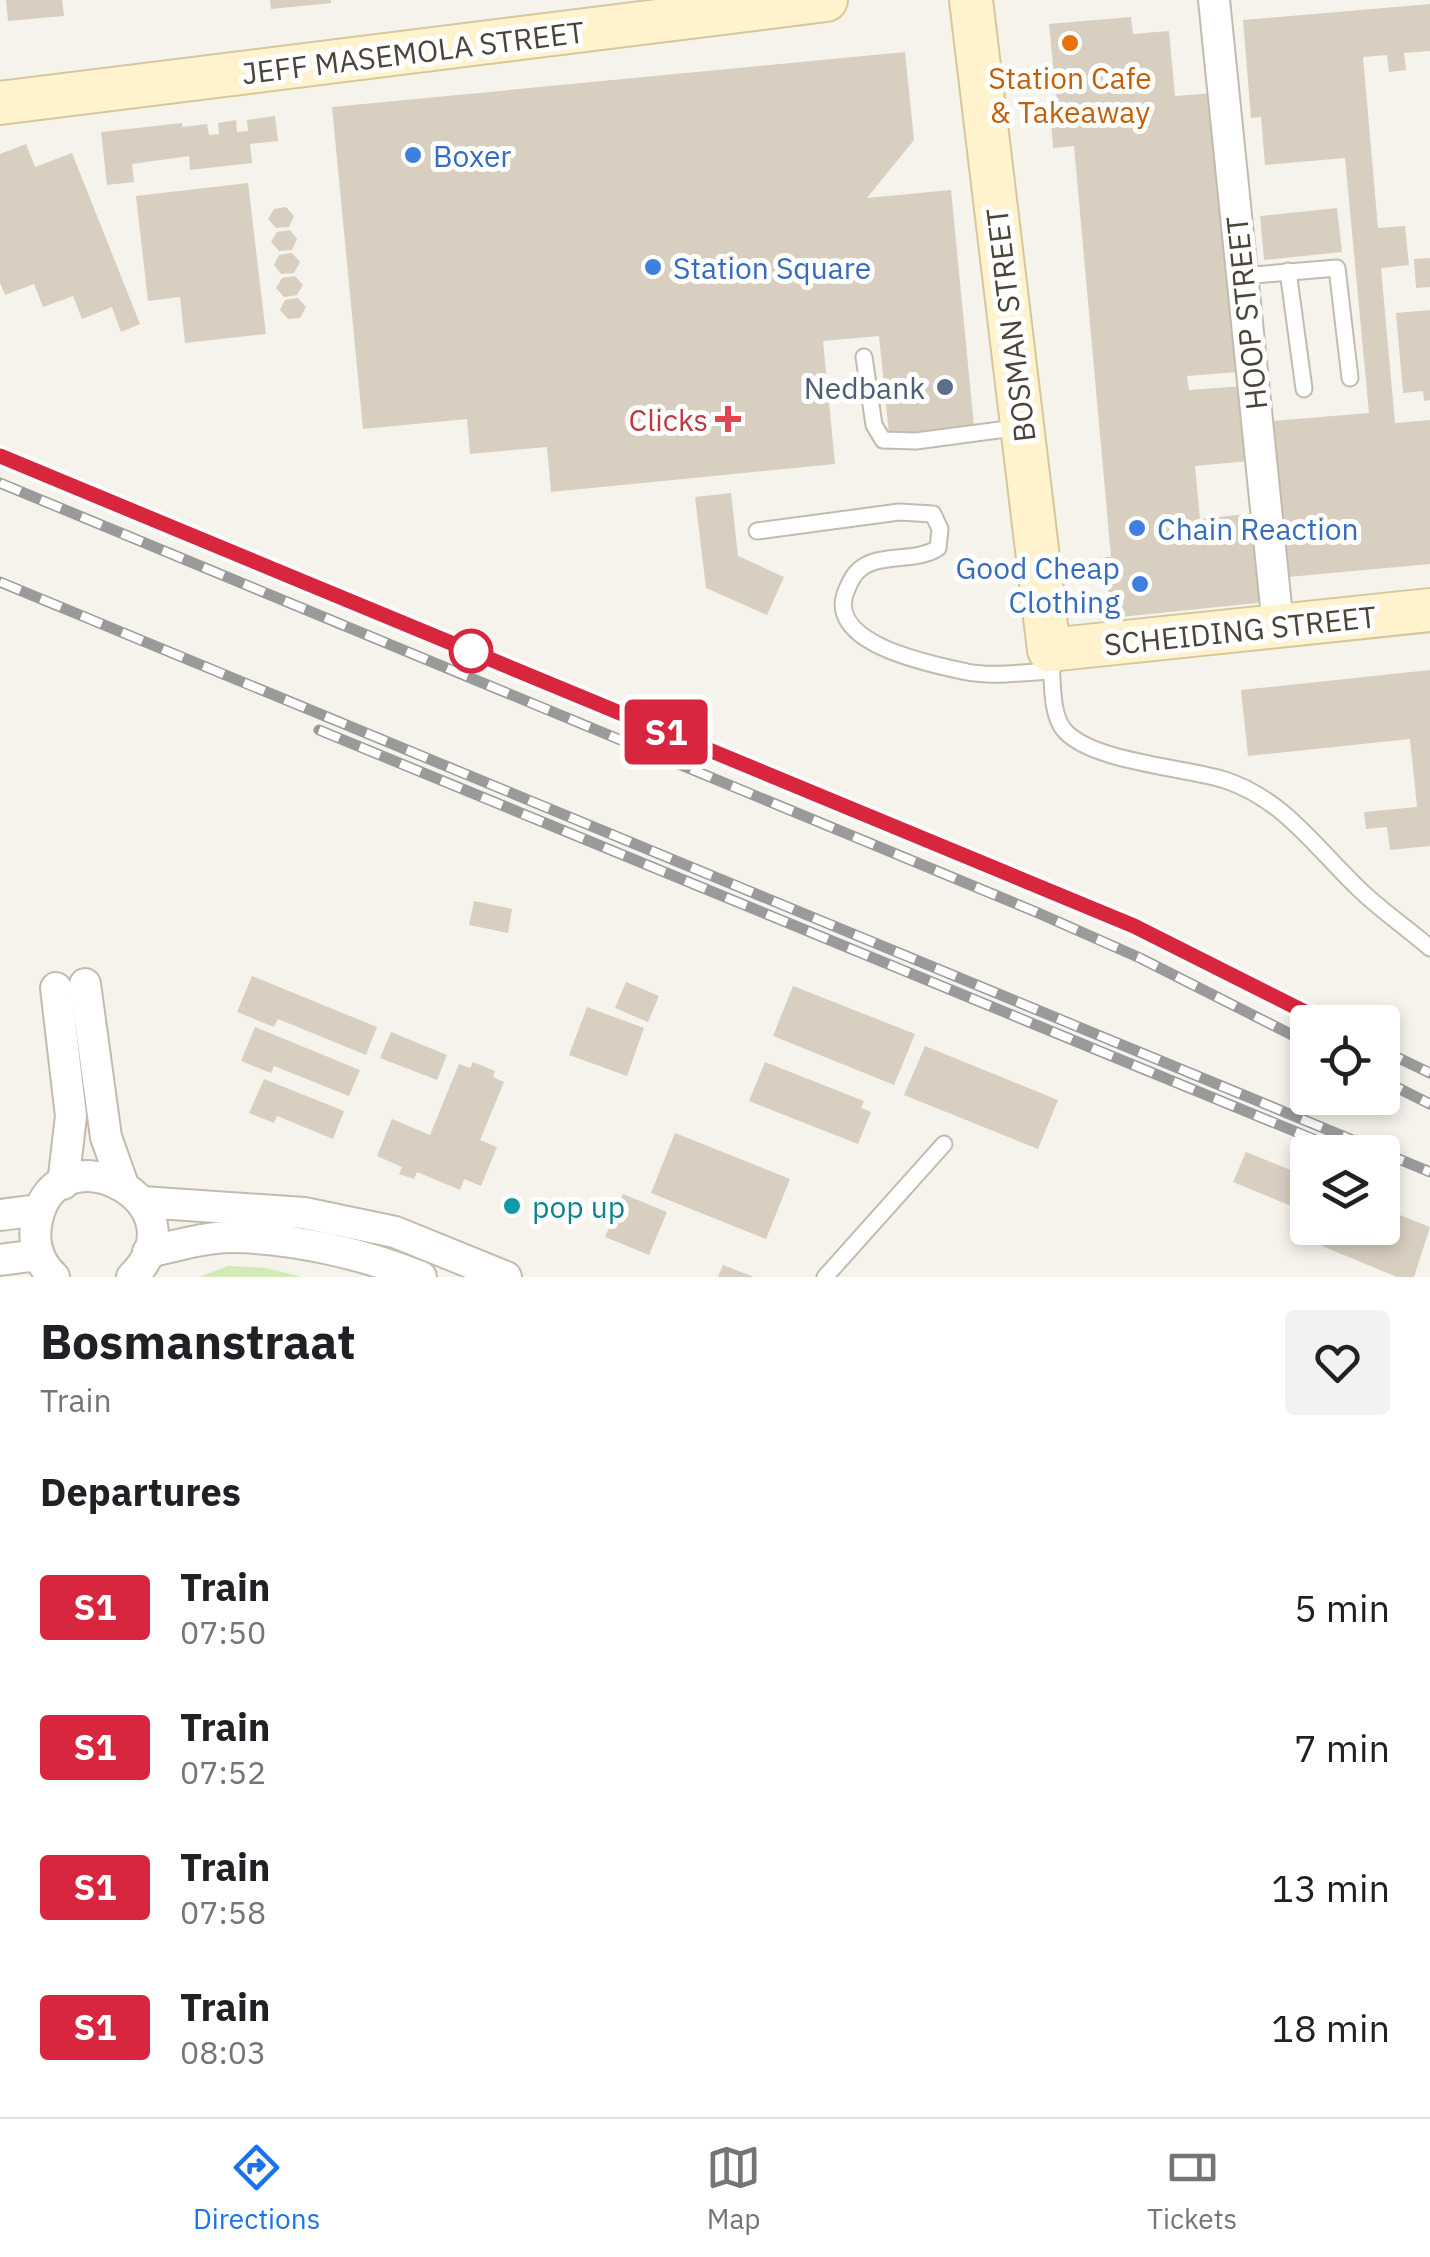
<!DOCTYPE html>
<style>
body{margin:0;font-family:"IBM Plex Sans",sans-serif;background:#f2f2f2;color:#202124;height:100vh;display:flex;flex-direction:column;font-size:38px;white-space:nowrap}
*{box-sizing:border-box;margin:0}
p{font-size:32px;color:#757577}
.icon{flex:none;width:55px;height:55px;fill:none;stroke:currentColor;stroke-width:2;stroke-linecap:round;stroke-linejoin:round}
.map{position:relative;height:1277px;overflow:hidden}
.details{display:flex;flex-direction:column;background:#fff;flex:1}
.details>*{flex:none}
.badge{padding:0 20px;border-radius:8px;font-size:35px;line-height:65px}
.buttons{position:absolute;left:1290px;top:1005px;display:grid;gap:20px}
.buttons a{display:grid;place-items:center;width:110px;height:110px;border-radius:10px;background:#fff;box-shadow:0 5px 15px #0003;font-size:50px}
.map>.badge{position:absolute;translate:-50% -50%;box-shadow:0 0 0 5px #fff}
h2{padding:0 40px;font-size:38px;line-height:90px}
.round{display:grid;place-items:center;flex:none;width:105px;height:105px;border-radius:10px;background:#f2f2f2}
.summary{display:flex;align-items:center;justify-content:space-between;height:170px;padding:0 40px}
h1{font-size:48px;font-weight:700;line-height:75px}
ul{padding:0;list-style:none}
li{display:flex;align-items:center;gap:30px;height:140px;padding:0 40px}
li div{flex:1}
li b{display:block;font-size:38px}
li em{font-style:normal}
li .badge{min-width:110px;font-weight:700;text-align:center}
.dock{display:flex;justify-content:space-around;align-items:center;height:140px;border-top:2px solid #e0e0e0;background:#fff;font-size:28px;color:#757577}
.dock a{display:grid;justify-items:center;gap:5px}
.dock .current{color:#1a73e8}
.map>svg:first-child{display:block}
.green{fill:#d2eab5}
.building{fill:#d8cfc1}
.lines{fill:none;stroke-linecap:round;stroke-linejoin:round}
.service-casing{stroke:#c2bbae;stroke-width:19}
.minor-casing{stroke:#c2bbae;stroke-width:34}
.secondary-casing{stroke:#d6c79b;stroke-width:46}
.service{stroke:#fff;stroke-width:15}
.minor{stroke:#fff;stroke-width:30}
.secondary{stroke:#fff3cd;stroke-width:42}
.rail-casing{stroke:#9a9a9a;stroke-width:11}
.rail{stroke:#fff;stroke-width:8;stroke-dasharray:22;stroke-linecap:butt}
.line-casing{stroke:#fff;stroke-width:22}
.line{stroke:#d7263d;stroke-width:15}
.food-dot{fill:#e8710a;stroke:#fff;stroke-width:4}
.shop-dot{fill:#3f7fe0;stroke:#fff;stroke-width:4}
.service-dot{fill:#5c6f8a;stroke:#fff;stroke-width:4}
.health-dot{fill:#e0444e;stroke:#fff;stroke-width:4}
.stop-dot{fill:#fff;stroke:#d7263d;stroke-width:5}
.culture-dot{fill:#0f9aa8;stroke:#fff;stroke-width:4}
.labels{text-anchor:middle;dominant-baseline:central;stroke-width:10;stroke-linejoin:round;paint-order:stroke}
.street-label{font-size:30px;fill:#4b4439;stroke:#fff}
.food-label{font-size:30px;fill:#c56008;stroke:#fff}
.shop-label{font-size:30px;fill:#366cbe;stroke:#fff;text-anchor:start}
.service-label{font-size:30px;fill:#4e5e75;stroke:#fff;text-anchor:end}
.health-label{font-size:30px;fill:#be3a42;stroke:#fff;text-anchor:end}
.culture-label{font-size:30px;fill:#0d838f;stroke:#fff;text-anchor:start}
</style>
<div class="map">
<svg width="1430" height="1277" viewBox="0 0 1430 1277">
<rect width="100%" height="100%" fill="#f6f3ec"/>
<path class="green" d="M228,1266l38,2 36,9h-103z"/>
<g class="building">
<path d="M6,0h56l2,16 -56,5z"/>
<path d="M270,0h61v3l-60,6z"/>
<path d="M1430,4v47l-26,2 2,17 -17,2 -2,-17 -24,2 15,171 27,-2 4,39 -28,3 14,155 35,-3v144l-142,13 -15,-156 96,-8 -24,-255 -80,7 -4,-48 -10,1 -8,-98z"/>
<path d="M1131,17l2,17 36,-3 6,65 39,-3 24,279 -51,4 2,14 54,-4 6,75 -54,5 5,53 56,-6 10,89 -155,16 -6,-61h6l-37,-411 -21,2 -3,-41h7l-8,-83z"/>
<path d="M905,52l9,88 -47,58 84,-8 23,236 -85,8 -10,-98 -56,5 12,123 -284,28 -4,-45 -77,7 -3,-35 -104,10 -31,-322z"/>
<path d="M275,116l3,25 -28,3 2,19 -62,7 -1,-14 -57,8 2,18 -27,3 -6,-53 81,-9v4l25,-3 2,11 10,-1 -1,-11 18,-3 1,12 11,-1 -1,-11z"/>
<path d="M26,144l9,23 37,-14 68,171 -19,8 -9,-25 -30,12 -9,-23 -30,11 -9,-23 -29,11 -5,-12v-129z"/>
<path d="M248,183l18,151 -81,9 -5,-46 -32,4 -12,-105z"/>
<path d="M286,207l8,9 -5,11 -13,1 -8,-9 6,-10z"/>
<path d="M1337,208l5,44 -78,8 -4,-44z"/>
<path d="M290,230l7,9 -5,11 -13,1 -8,-9 6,-10z"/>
<path d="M292,253l8,9 -6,11 -13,1 -7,-9 5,-10z"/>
<path d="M1430,258v29l-14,1 -2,-29z"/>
<path d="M295,276l8,9 -6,10 -13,2 -8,-9 6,-10z"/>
<path d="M298,298l8,9 -6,11 -12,1 -8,-9 5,-10z"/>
<path d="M1430,310v90l-6,1 -1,-10 -20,2 -7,-80z"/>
<path d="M731,493l7,63 46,21 -17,38 -61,-27 -11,-91z"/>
<path d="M1430,670v176l-40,4 -3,-23 -21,2 -2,-17 53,-5 -7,-68 -162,17 -7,-66z"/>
<path d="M474,901l38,8 -4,24 -39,-8z"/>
<path d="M252,976l125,51 -11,28 -88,-36 -4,8 -37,-15z"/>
<path d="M626,982l33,14 -11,26 -33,-14z"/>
<path d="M793,986l122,48 -21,51 -121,-49z"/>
<path d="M587,1007l57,21 -17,48 -58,-21z"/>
<path d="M255,1027l105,43 -11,26 -75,-30 -3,7 -30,-12z"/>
<path d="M391,1032l56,23 -10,25 -57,-22z"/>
<path d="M925,1046l133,54 -20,49 -134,-54z"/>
<path d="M473,1062l22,9 -2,6 11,5 -24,58 17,7 -16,39 -17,-7 -4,11 -43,-18 -3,7 -15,-5 3,-7 -25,-11 15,-37 38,16 29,-71 11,4z"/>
<path d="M765,1062l99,39 -3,7 10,4 -13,32 -109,-43z"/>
<path d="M264,1079l80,32 -11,28 -56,-23 -3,7 -25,-10z"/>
<path d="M675,1133l115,46 -24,60 -115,-46z"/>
<path d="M1246,1152l62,25v36l-75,-31z"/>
<path d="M623,1194l44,18 -18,43 -44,-18z"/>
<path d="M1382,1208l48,19 -16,50h-17l-75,-31 8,-18h52z"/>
<path d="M723,1265l31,12h-36z"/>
</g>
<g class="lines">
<g class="service-casing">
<g id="service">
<path d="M1288,271l16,118"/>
<path d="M1242,276l95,-8 13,110"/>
<path d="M864,357l10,68 9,15 33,1 106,-14"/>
<path d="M757,531l142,-19 34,2 7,15 -2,19c-23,15 -59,4 -79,22 -6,5 -9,12 -12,19 -25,54 82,75 120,83 27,5 58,0 85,-1"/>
<path d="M1051,664c2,20 0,52 14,67 28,31 119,36 160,49 57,19 87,63 129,104 23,24 51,42 76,64"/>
<path d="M825,1277l119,-133"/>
</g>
</g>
<g class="minor-casing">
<g id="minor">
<path d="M1214,0l64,626"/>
<path d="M85,984l21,153 17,48"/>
<path d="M56,988l15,128 -8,68"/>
<path d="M142,1202l162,11 91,19 111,45"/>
<path d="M0,1215l39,-5"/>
<path d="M148,1252c28,-6 56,-15 84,-15 62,1 132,17 189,40"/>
<path d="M0,1260l38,-5"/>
<path d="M54,1277c-16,-15 -22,-35 -17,-57 20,-95 170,-17 95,57"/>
</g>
</g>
<g class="secondary-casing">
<g id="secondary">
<path d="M971,0l78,650 381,-40"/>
<path d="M0,103l826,-103"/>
</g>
</g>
<use href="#service" class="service"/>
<use href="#minor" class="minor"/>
<use href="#secondary" class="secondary"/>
<g class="rail-casing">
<g id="rail">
<path d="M0,456l1134,470 191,96"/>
<path d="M0,483l1036,429 104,46 168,85"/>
<path d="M0,582l1430,590"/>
<path d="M319,730l1026,422"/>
<path d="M1382,1050l48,23"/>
<path d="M1382,1080l48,24"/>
</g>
</g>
<use href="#rail" class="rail"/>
</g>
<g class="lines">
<g class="line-casing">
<path id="line" d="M0,456l1134,470 191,96"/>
</g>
<use href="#line" class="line"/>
</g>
<circle class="food-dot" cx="1070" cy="43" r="10"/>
<g class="shop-dot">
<circle cx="413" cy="155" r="10"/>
<circle cx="653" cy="267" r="10"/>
<circle cx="1137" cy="528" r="10"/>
<circle cx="1140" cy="584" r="10"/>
</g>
<circle class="service-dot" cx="945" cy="387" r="10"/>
<path class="health-dot" d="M723 404h10v10h10v10h-10v10h-10v-10h-10v-10h10z"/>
<circle class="stop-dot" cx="471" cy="651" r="20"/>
<circle class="culture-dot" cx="512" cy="1206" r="10"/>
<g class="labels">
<g class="street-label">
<text transform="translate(413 52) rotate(-7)">JEFF MASEMOLA STREET</text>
<text transform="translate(1246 313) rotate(-96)">HOOP STREET</text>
<text transform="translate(1010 325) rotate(-97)">BOSMAN STREET</text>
<text transform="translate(1240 630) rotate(-6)">SCHEIDING STREET</text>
</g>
<g class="food-label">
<text x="1070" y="77">Station Cafe<tspan x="1070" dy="34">&amp; Takeaway</tspan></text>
</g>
<g class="shop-label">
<text x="433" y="155">Boxer</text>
<text x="673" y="267">Station Square</text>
<text x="1157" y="528">Chain Reaction</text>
<text x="1120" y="567" text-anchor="end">Good Cheap<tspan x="1120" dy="34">Clothing</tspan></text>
</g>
<g class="service-label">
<text x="925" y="387">Nedbank</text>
</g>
<g class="health-label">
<text x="708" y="419">Clicks</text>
</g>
<g class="culture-label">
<text x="532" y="1206">pop up</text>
</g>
</g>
</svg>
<div class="buttons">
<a><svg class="icon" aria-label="locate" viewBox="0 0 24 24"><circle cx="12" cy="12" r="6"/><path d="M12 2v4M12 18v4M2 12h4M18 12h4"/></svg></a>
<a><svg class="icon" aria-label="layers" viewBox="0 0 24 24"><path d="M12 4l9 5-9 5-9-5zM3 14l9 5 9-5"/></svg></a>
</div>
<b class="badge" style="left:666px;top:732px;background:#d7263d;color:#fff">S1</b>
</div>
<section class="details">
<div class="summary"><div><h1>Bosmanstraat</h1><p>Train</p></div><a class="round"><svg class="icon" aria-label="heart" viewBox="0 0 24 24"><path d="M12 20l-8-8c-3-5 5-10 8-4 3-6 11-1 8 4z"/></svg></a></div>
<h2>Departures</h2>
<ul>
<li><span class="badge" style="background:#d7263d;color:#fff">S1</span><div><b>Train</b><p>07:50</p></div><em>5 min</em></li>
<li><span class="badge" style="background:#d7263d;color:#fff">S1</span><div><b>Train</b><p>07:52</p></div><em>7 min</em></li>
<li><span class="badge" style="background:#d7263d;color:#fff">S1</span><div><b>Train</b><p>07:58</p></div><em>13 min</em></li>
<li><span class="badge" style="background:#d7263d;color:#fff">S1</span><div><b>Train</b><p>08:03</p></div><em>18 min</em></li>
</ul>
</section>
<nav class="dock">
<a class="current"><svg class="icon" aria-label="directions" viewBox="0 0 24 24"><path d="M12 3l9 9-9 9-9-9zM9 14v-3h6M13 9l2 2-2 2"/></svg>Directions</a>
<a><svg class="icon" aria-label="map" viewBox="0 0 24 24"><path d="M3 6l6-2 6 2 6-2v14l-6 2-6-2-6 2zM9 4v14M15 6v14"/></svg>Map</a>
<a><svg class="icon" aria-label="tickets" viewBox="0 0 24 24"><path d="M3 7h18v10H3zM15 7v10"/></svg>Tickets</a>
</nav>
